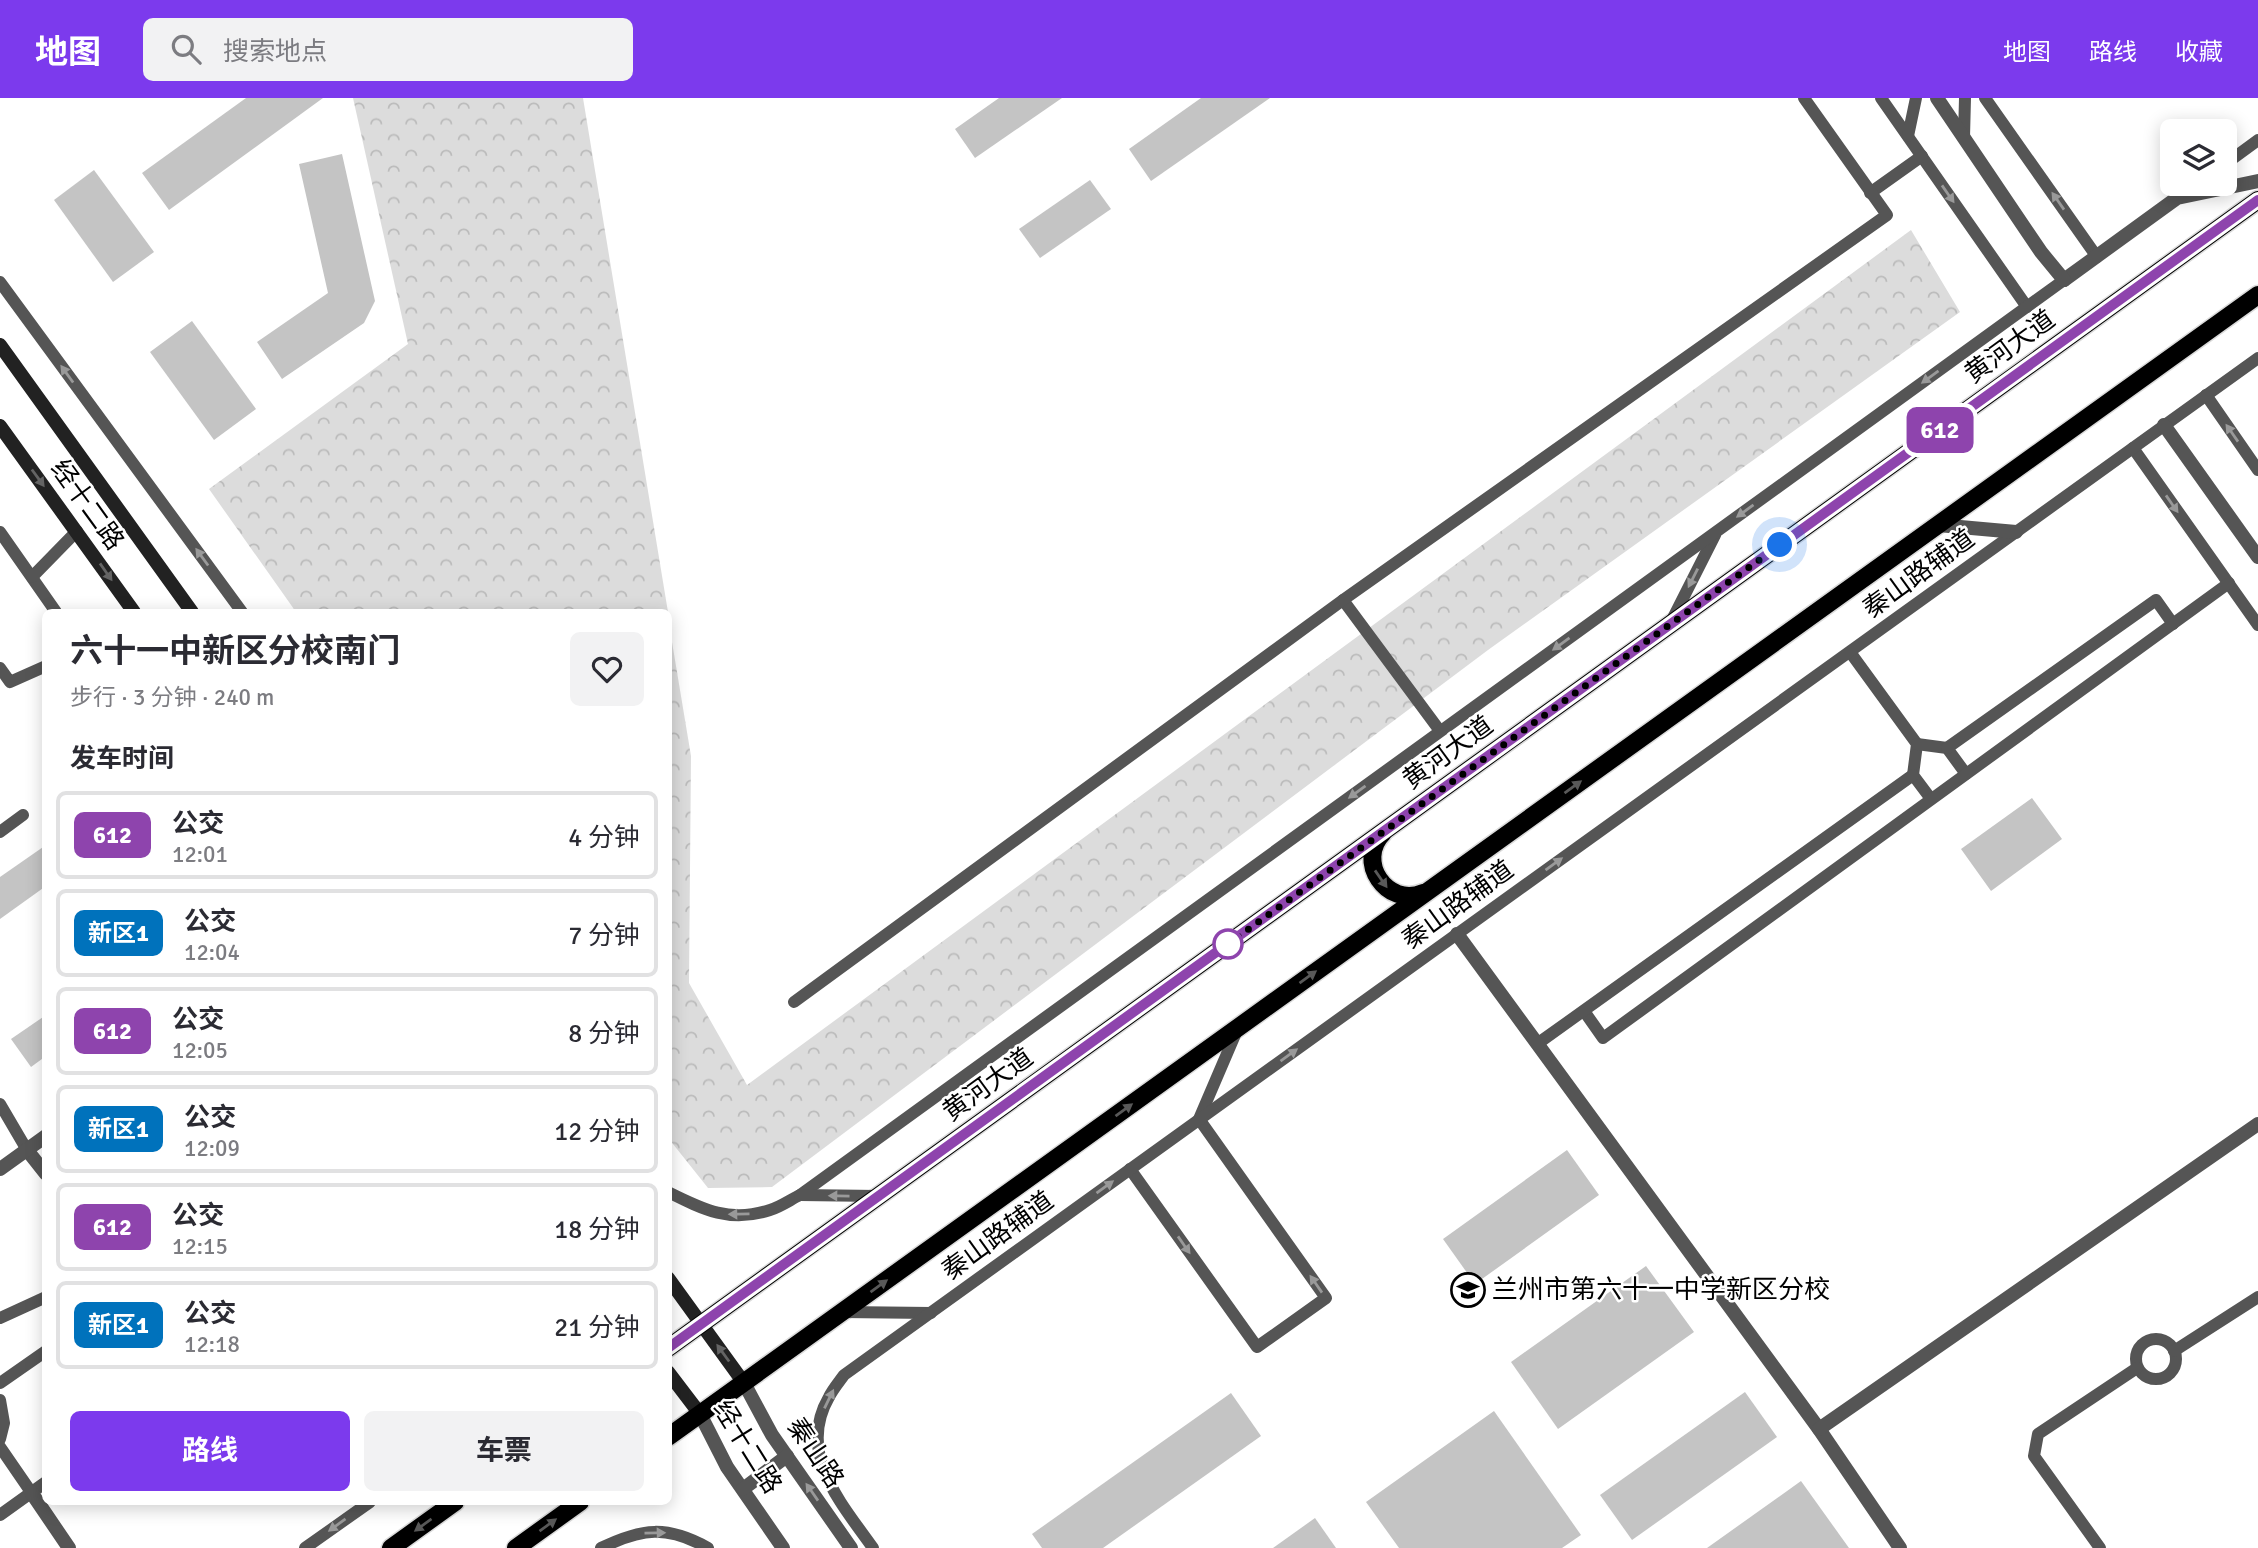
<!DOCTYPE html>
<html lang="zh">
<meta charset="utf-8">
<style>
body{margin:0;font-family:Signika,"Noto Sans SC",sans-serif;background:#f2f2f3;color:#2b2b33;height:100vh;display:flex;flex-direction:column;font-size:26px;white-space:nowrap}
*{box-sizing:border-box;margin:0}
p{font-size:23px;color:#7c7c81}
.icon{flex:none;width:38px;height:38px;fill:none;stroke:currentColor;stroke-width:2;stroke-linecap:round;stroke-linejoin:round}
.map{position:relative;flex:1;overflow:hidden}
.drawer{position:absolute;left:42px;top:511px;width:630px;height:896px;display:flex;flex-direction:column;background:#fff;border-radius:10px;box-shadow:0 4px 18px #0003}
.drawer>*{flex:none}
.badge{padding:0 14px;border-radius:10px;font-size:24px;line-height:46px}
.buttons{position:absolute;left:2160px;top:21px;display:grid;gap:14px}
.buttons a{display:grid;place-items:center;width:77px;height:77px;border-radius:10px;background:#fff;box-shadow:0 4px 18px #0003;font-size:35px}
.you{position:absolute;width:35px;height:35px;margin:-18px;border:5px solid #fff;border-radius:50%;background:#1a73e8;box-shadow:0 0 0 10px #1a73e833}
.map>.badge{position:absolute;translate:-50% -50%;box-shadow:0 0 0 4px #fff}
h2{padding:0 28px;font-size:26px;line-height:63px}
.round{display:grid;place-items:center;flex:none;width:74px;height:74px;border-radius:10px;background:#f2f2f3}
.head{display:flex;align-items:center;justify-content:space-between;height:119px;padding:0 28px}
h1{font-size:33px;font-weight:700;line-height:52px}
.primary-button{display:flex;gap:14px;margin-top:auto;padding:14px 28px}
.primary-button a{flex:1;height:80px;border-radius:10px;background:#7c3aed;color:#fff;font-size:28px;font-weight:700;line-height:80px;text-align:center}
.primary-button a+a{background:#f2f2f3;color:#2b2b33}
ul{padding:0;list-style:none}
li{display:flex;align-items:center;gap:21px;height:88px;margin:0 14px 10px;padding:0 14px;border:4px solid #e1e1e2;border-radius:10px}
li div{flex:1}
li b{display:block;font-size:26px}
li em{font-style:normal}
li .badge{min-width:77px;font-weight:700;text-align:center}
header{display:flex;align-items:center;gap:42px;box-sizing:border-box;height:98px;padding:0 35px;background:#7c3aed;color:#fff}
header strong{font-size:33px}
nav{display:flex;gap:38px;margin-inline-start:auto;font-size:24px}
.search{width:490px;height:63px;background:#f2f2f3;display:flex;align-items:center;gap:18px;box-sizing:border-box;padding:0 24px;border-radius:10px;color:#7c7c81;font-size:26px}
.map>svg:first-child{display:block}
.forest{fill:url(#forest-crowns)}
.building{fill:#c4c4c4}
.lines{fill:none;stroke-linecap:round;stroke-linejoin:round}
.primary-casing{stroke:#dbdbdb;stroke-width:21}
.service{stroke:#555;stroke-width:12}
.minor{stroke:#555;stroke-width:14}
.tertiary{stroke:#555;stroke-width:14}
.secondary{stroke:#222;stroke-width:14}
.primary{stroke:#000;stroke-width:18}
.oneway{fill:#999}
.oneway2{fill:#646464}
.oneway3{fill:#595959}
.line-casing{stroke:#fff;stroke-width:16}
.line{stroke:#8e44ad;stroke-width:10}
.walk{stroke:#000;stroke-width:7;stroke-dasharray:0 12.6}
.stop-dot{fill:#fff;stroke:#8e44ad;stroke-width:3.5}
.labels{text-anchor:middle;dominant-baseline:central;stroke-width:5;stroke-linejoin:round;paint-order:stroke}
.street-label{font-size:26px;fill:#000;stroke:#fff}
.poi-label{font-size:26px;fill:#000;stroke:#fff;text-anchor:start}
</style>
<header>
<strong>地图</strong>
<div class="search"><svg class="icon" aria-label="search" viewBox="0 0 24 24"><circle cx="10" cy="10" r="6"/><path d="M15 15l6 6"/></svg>搜索地点</div>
<nav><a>地图</a><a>路线</a><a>收藏</a></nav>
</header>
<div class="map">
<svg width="2258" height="1450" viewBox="0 0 2258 1450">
<defs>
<pattern id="forest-crowns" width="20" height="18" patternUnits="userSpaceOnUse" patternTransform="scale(1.75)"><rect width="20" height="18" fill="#dcdcdc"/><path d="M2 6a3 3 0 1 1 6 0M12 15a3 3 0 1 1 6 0" fill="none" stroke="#bbb"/></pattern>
</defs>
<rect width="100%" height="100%" fill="#fff"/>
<g class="forest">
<path d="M353,0h230l85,514h-372l-87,-123 199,-145z"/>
<path d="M1911,132l49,82 -472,338 -716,537 -64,1 -39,-49 -1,-521 23,138 -2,227 58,102z"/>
</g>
<g class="building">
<path d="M246,0h77l-154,112 -27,-37z"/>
<path d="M999,0h63l-87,60 -20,-29z"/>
<path d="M1201,0h69l-119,83 -22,-32z"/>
<path d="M342,56l33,147 -11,22 -82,56 -25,-37 71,-49 -29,-129z"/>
<path d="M94,72l60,82 -41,30 -59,-82z"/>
<path d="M1090,82l21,29 -71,49 -21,-29z"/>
<path d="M192,223l64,88 -42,31 -64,-88z"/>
<path d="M2032,700l30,41 -71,52 -30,-42z"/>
<path d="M46,747v41l-46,33v-42z"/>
<path d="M46,917v41l-15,11 -20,-28z"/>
<path d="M1567,1052l32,45 -124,89 -32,-45z"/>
<path d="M1646,1168l48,66 -136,97 -47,-67z"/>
<path d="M1745,1294l32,45 -145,103 -32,-45z"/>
<path d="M1231,1295l30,43 -158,112h-61l-10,-14z"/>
<path d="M1494,1313l87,124 -19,13h-163l-33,-46z"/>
<path d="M1801,1383l48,67h-142z"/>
<path d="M1315,1420l21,30h-63z"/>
</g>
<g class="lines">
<g class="primary-casing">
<g id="primary">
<path d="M1383,735c-28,28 4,75 40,60"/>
<path d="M668,1250l1590,-1148"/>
<path d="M668,1339l1590,-1142"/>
<path d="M391,1450l64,-46"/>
<path d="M516,1450l64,-46"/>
</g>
</g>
<g class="service">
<path d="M1881,0l146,209"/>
<path d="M1985,0l112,159"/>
<path d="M1908,38l8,-38"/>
<path d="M1964,39l1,-39"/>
<path d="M2224,67l34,-25"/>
<path d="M1870,95l52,-37"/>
<path d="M0,184l242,330"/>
<path d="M2206,297l52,75"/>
<path d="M2133,350l125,177"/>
<path d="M0,434l56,80"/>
<path d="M32,479l45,-46"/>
<path d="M1343,502l97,131"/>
<path d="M1671,524l44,-87"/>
<path d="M1850,554l67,92 -4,31 18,24"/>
<path d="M0,570l10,14 36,-16"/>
<path d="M1917,646l30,4 19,26"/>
<path d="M1947,650l209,-148 17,24"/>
<path d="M0,734l23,-17"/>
<path d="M794,904l549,-402 544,-385 -83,-117"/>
<path d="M1584,913l19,27 626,-455"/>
<path d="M1537,946l376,-269"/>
<path d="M0,1006l27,46"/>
<path d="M1130,1071l127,178 69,-49 -127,-179 39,-91"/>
<path d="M668,1094c36,18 62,31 102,18 10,-3 20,-10 30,-15l1264,-915"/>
<path d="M800,1097l78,1"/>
<path d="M842,1214l89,1"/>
<path d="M0,1220l46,-21"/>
<circle cx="2156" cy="1261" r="20"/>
<path d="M2174,1253l84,-54"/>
<path d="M0,1285l46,-32"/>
<path d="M0,1302l4,23 -4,16"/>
<path d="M0,1349l31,45"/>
<path d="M0,1417l46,-33"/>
<path d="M305,1450l65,-46"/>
<path d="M601,1450c41,-20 66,-23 107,0"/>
<path d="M873,1450c-31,-44 -77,-94 -44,-151 4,-8 10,-15 15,-22l1414,-1017"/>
<path d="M2100,1450l-66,-92 4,-22 99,-66"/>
</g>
<g class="minor">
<path d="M2064,182l113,-82 81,-17"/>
<path d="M1938,427l78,7"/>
<path d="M1457,836l362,495 81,119"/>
<path d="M27,1052l19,24"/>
<path d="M0,1071l46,-33"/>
<path d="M1819,1331l439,-305"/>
<path d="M31,1394l38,56"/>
</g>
<g class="tertiary">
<path d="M1937,0l104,154 23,28"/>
<path d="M2164,327l94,132"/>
<path d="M744,1285l28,52 79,113"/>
<path d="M700,1316l27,53 56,81"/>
<path d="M743,1391l44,-33"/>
</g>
<g class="secondary">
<path d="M0,247l192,267"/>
<path d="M0,328l134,186"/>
<path d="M668,1180l76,105"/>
<path d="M668,1274l32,42"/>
</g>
<use href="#primary" class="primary"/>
</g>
<defs><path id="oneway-solid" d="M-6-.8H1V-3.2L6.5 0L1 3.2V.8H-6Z" transform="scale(1.75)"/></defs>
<g class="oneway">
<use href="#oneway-solid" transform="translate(1948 96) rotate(55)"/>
<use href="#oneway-solid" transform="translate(2058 103) rotate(-125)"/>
<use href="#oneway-solid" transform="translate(67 276) rotate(-126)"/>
<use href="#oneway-solid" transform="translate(1930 279) rotate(144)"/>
<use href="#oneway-solid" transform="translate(2232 335) rotate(-125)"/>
<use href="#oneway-solid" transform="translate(2172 406) rotate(55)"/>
<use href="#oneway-solid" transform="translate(1745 413) rotate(144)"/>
<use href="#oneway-solid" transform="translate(202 459) rotate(-126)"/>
<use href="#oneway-solid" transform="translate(1693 480) rotate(117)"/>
<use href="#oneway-solid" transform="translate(1561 546) rotate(144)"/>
<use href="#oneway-solid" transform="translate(1357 694) rotate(144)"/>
<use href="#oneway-solid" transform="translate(1554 766) rotate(-36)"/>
<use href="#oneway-solid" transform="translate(1289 957) rotate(-36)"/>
<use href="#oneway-solid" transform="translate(1105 1089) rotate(-36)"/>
<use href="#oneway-solid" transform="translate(839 1098) rotate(-179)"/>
<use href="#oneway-solid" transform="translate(739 1116) rotate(179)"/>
<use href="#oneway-solid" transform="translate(1184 1147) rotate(55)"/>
<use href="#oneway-solid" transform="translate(1316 1186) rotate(-125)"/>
<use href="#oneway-solid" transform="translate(829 1301) rotate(-64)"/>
<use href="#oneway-solid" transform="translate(812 1394) rotate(-125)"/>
<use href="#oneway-solid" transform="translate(337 1427) rotate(144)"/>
<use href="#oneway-solid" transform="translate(655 1435) rotate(-1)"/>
</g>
<g class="oneway2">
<use href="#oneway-solid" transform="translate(38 380) rotate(54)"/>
<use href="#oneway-solid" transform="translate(106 474) rotate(55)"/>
<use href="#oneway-solid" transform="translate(723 1255) rotate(-126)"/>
</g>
<g class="oneway3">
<use href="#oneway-solid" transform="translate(1573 689) rotate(-36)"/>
<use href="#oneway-solid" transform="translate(1381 781) rotate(55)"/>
<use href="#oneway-solid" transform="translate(1308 879) rotate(-36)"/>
<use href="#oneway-solid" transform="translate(1124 1012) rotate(-36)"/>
<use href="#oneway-solid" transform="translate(879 1188) rotate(-36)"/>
<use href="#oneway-solid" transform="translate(423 1427) rotate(144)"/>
<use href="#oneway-solid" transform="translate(548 1427) rotate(-36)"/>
</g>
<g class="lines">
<g class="line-casing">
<path id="line" d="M668,1250l1590,-1148"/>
</g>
<use href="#line" class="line"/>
<path class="walk" d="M1228,846l552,-399"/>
</g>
<defs>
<g id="school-ring" transform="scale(1.75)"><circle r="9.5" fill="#fff" stroke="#000" stroke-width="1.5"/><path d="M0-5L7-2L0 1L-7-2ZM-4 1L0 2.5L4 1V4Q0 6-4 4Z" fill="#000"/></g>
</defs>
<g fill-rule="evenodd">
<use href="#school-ring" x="1468" y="1192"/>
</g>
<circle class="stop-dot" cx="1228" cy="846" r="14"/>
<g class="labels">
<g class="street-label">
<text transform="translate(2010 249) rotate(-36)">黄河大道</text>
<text transform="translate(87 407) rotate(54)">经十二路</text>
<text transform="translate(1919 476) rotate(-36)">秦山路辅道</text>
<text transform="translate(1448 655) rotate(-36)">黄河大道</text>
<text transform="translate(1458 807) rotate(-36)">秦山路辅道</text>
<text transform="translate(988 987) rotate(-36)">黄河大道</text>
<text transform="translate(998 1138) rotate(-36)">秦山路辅道</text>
<text transform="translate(747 1349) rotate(58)">经十二路</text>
<text transform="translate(815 1355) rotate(56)">秦山路</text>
</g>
<g class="poi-label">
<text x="1492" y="1192">兰州市第六十一中学新区分校</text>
</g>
</g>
</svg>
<div class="buttons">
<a><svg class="icon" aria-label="layers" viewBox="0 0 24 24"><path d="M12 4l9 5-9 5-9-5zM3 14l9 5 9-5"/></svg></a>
</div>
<div class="you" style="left:1780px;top:447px"></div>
<b class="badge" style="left:1940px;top:332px;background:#8e44ad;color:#fff">612</b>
<section class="drawer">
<div class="head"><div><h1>六十一中新区分校南门</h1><p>步行 · 3 分钟 · 240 m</p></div><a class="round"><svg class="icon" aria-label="heart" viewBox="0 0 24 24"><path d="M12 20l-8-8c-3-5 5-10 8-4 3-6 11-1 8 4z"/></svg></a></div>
<h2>发车时间</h2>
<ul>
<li><span class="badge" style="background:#8e44ad;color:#fff">612</span><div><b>公交</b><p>12:01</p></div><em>4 分钟</em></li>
<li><span class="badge" style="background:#0072bc;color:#fff">新区1</span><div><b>公交</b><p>12:04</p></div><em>7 分钟</em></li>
<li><span class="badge" style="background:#8e44ad;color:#fff">612</span><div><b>公交</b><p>12:05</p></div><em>8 分钟</em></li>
<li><span class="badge" style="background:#0072bc;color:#fff">新区1</span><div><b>公交</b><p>12:09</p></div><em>12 分钟</em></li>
<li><span class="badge" style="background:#8e44ad;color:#fff">612</span><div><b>公交</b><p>12:15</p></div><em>18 分钟</em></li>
<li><span class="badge" style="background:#0072bc;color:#fff">新区1</span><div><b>公交</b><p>12:18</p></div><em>21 分钟</em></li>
</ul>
<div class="primary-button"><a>路线</a><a>车票</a></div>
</section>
</div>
